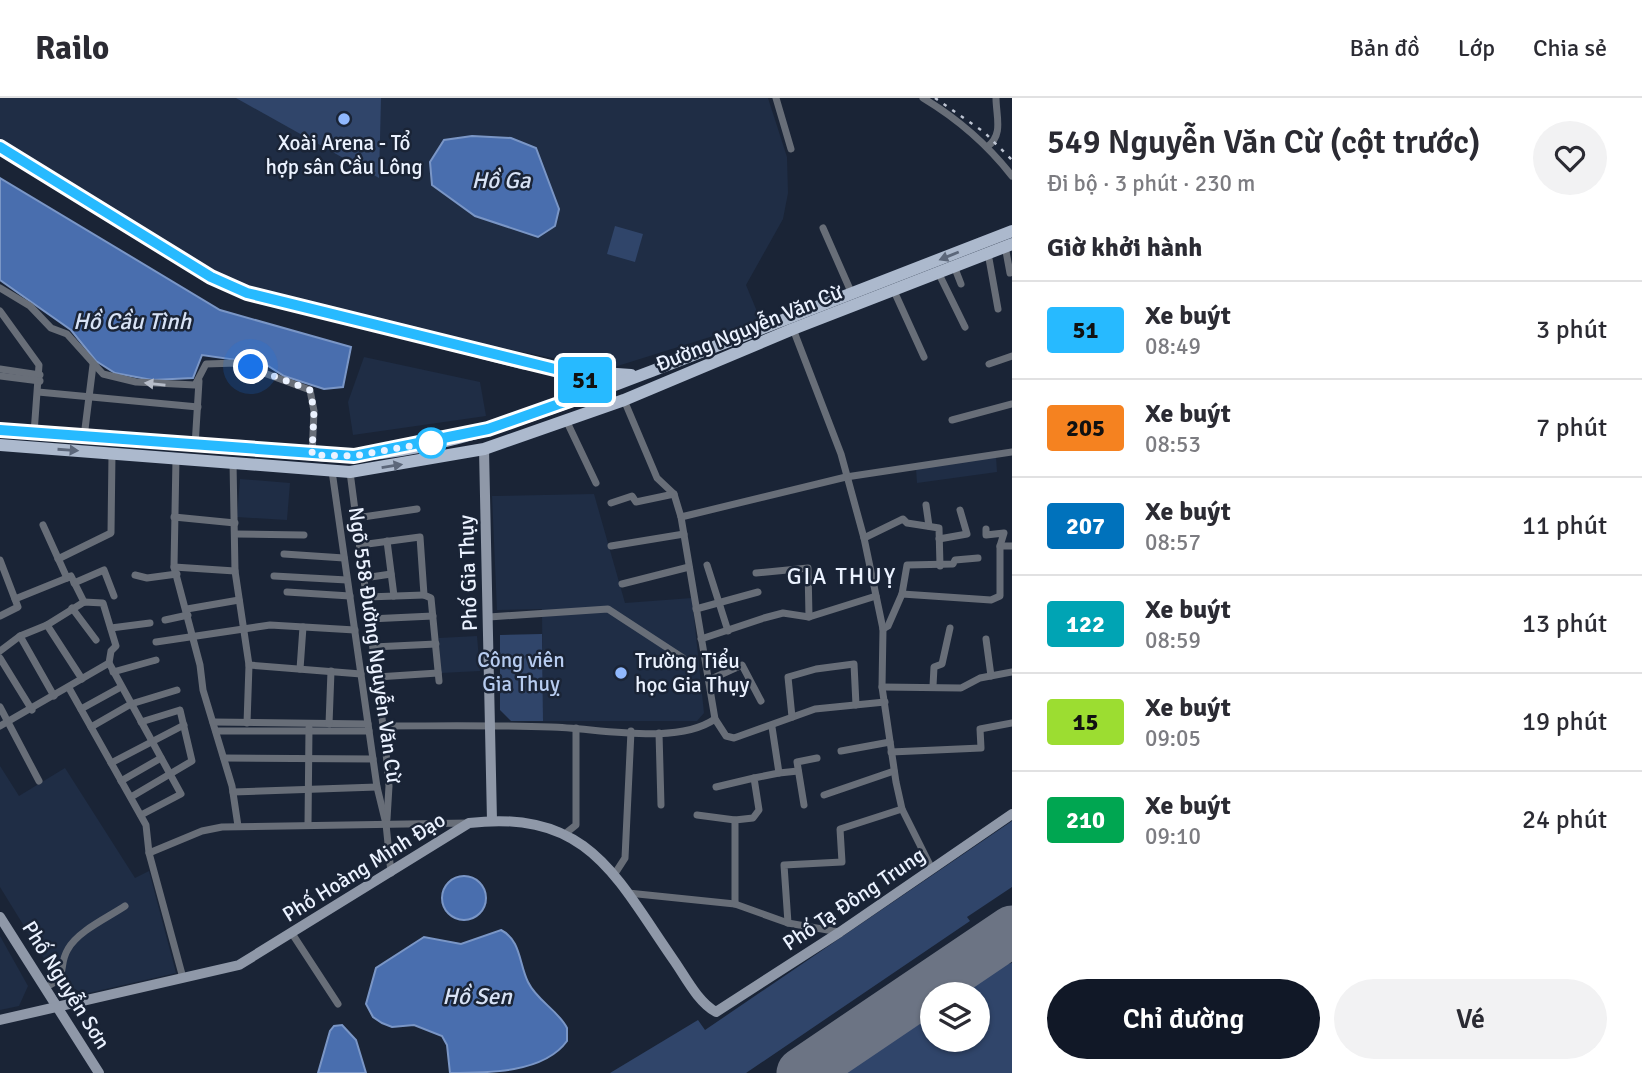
<!DOCTYPE html>
<html lang="vi">
<meta charset="utf-8">
<style>
body{margin:0;font-family:Signika,sans-serif;background:#f2f2f3;color:#2b2b33;height:100vh;display:flex;flex-direction:column;font-size:26px;white-space:nowrap}
*{box-sizing:border-box;margin:0}
p{font-size:23px;color:#7c7c81}
.icon{flex:none;width:38px;height:38px;fill:none;stroke:currentColor;stroke-width:2;stroke-linecap:round;stroke-linejoin:round}
.map{position:relative;flex:1;overflow:hidden}
.side{display:flex;flex-direction:column;background:#fff;width:630px}
.side>*{flex:none}
.badge{padding:0 14px;border-radius:5px;font-size:24px;line-height:46px}
.fabs{position:absolute;left:920px;top:884px;display:grid;gap:14px}
.fabs a{display:grid;place-items:center;width:70px;height:70px;border-radius:50%;background:#fff;box-shadow:0 2px 5px #0004;font-size:35px}
.you{position:absolute;width:35px;height:35px;margin:-18px;border:5px solid #fff;border-radius:50%;background:#1a73e8;box-shadow:0 0 0 10px #1a73e833}
.map>.badge{position:absolute;translate:-50% -50%;box-shadow:0 0 0 4px #fff}
h2{padding:0 35px;font-size:26px;line-height:63px}
.round{display:grid;place-items:center;flex:none;width:74px;height:74px;border-radius:37px;background:#f2f2f3}
.summary{display:flex;align-items:center;justify-content:space-between;height:119px;padding:0 35px}
h1{font-size:33px;font-weight:600;line-height:52px}
.action{display:flex;gap:14px;margin-top:auto;padding:14px 35px}
.action a{flex:1;height:80px;border-radius:42px;background:#111827;color:#fff;font-size:28px;font-weight:600;line-height:80px;text-align:center}
.action a+a{background:#f2f2f3;color:#2b2b33}
ul{padding:0;list-style:none}
li{display:flex;align-items:center;gap:21px;height:98px;padding:0 35px;border-top:2px solid #e1e1e2}
li div{flex:1}
li b{display:block;font-size:26px}
li em{font-style:normal}
li .badge{min-width:77px;font-weight:700;text-align:center}
header{display:flex;align-items:center;gap:42px;box-sizing:border-box;height:98px;padding:0 35px;background:#fff;border-bottom:2px solid #e1e1e2}
header strong{font-size:33px}
nav{display:flex;gap:38px;margin-inline-start:auto;font-size:24px}
main{display:flex;flex:1;min-height:0}
.map>svg:first-child{display:block}
.built{fill:#1f2d45}
.green{fill:#30456a}
.water{fill:#496eae;stroke:#7a96c6;stroke-width:2}
.lines{fill:none;stroke-linecap:round;stroke-linejoin:round}
.taxiway{stroke:#6c7484;stroke-width:21}
.runway{stroke:#6c7484;stroke-width:51}
.street{stroke:#686e78;stroke-width:7}
.secondary{stroke:#8f98a8;stroke-width:10}
.primary{stroke:#acb9cd;stroke-width:12}
.rail{stroke:#bec5d3;stroke-width:2.5;stroke-dasharray:3.5 7;stroke-linecap:butt}
.oneway{fill:#5c677a}
.oneway2{fill:#b7bdc9}
.line-casing{stroke:#fff;stroke-width:16}
.line{stroke:#27baff;stroke-width:10}
.walk{stroke:#ebf2ff;stroke-width:7;stroke-dasharray:0 12.6}
.poi-dot{fill:#90b8fd;stroke:#1a2436;stroke-width:2.5}
.stop-dot{fill:#fff;stroke:#27baff;stroke-width:3.5}
.labels{text-anchor:middle;dominant-baseline:central;stroke-width:5;stroke-linejoin:round;paint-order:stroke}
.poi-label{font-size:21px;fill:#ebf2ff;stroke:#1a2436}
.street-label{font-size:21px;fill:#ebf2ff;stroke:#1a2436}
.park-label{font-size:21px;fill:#b7ccf0;stroke:#1a2436}
.water-label{font-size:23px;font-style:italic;fill:#d8e3f6;stroke:#1a2436}
.neighbourhood-label{font-size:23px;letter-spacing:2px;fill:#ebf2ff;stroke:#1a2436}
</style>
<header>
<strong>Railo</strong>
<nav><a>Bản đồ</a><a>Lớp</a><a>Chia sẻ</a></nav>
</header>
<main>
<div class="map">
<svg width="1012" height="975" viewBox="0 0 1012 975">
<rect width="100%" height="100%" fill="#1a2436"/>
<g class="built">
<path d="M0,0h768l19,59 1,36 -5,26 -37,66 15,36 -153,48 -366,-73 -242,-151z"/>
<path d="M364,259l116,25 6,34 -133,19 -5,-33z"/>
<path d="M996,358l1,16 -80,11 -1,-14z"/>
<path d="M240,381l50,4 -3,37 -50,-3z"/>
<path d="M594,396l31,109 67,-5 12,115 -7,8h-154l-1,-112 -45,1 -5,-114z"/>
<path d="M477,538l3,35 -39,2 -2,-35z"/>
<path d="M0,668l19,30 46,-28 70,110 14,-7 27,102 -92,21 -28,-16 -56,-91z"/>
<path d="M0,838l28,50 -9,20 -19,4z"/>
</g>
<g class="green">
<path d="M236,0h145l-2,80z"/>
<path d="M615,128l28,8 -8,28 -28,-8z"/>
<path d="M542,536l1,87h-32l-11,-11v-75z"/>
<path d="M1012,723v66l-45,30 3,4 -224,152h-136l88,-53 7,10z"/>
<path d="M1012,865v110h-170l91,-61v28h45v-46h-18l42,-29z"/>
</g>
<g class="water">
<path d="M472,38l39,2 25,10 23,61 -4,17 -17,11 -63,-21 -43,-31 -2,-23 14,-22z"/>
<path d="M0,80l220,132 131,37 -8,40 -19,2 -40,-13 -19,-12 -63,-9 -9,23 -41,2 -37,-7 -19,-12 -25,-31 -71,-50z"/>
<circle cx="464" cy="800" r="22"/>
<path d="M501,832c20,10 18,34 27,52 9,19 30,28 39,46v13c-23,32 -79,32 -117,32l-3,-28 -5,-9 -28,-11 -22,2 -10,-4 -9,-6 -7,-13 10,-36 48,-31 37,7z"/>
<path d="M342,927l14,15 10,33h-48l12,-42 4,-5z"/>
</g>
<g class="lines">
<path class="taxiway" d="M980,855l32,-9"/>
<path class="runway" d="M802,975l210,-142"/>
<g class="street">
<path d="M776,0l15,51"/>
<path d="M923,0c35,21 64,46 89,78"/>
<path d="M987,49c17,-12 9,-31 9,-49"/>
<path d="M823,130l29,66"/>
<path d="M1005,148l5,27"/>
<path d="M988,155l10,56"/>
<path d="M954,168l7,18"/>
<path d="M938,174l27,55"/>
<path d="M0,190l30,18 21,22 16,6 36,40 33,8 59,3 11,-21 31,-1 73,27 4,21 -2,44"/>
<path d="M894,193l30,66"/>
<path d="M0,213l39,54 -5,68"/>
<path d="M793,231l48,125 23,84 19,91 -1,58 14,95 6,27 30,60"/>
<path d="M989,266l23,-8"/>
<path d="M0,271l40,6"/>
<path d="M0,278l40,5"/>
<path d="M38,294l160,15"/>
<path d="M624,302l33,78 17,16 7,23 34,202 11,17 8,2 81,-29 70,-7"/>
<path d="M952,322l60,-16"/>
<path d="M567,324l29,61"/>
<path d="M84,339l9,-72"/>
<path d="M195,348l4,-65"/>
<path d="M176,360l-2,109 26,98 3,25 29,96 6,40"/>
<path d="M233,364l2,109 14,94 -2,58"/>
<path d="M332,373l45,316 9,37 5,49"/>
<path d="M350,374l35,269 4,45 -2,33"/>
<path d="M611,405l21,-7 4,6 38,-8"/>
<path d="M926,407l3,21"/>
<path d="M174,419l61,6"/>
<path d="M681,419l165,-40 166,-25"/>
<path d="M356,420l61,-9"/>
<path d="M43,427l24,53 4,-2 13,26"/>
<path d="M986,431v6l18,-2 -4,13"/>
<path d="M235,436l69,1"/>
<path d="M864,440l39,-19 4,4 32,5 1,38"/>
<path d="M939,441l28,-5 -7,-24"/>
<path d="M387,443l7,55"/>
<path d="M360,447l60,-8 4,58 7,3 8,83"/>
<path d="M611,448l73,-12"/>
<path d="M284,456l60,4"/>
<path d="M58,461l53,-26 1,-79"/>
<path d="M0,462l18,47 -18,9"/>
<path d="M707,467l21,66"/>
<path d="M174,469l61,4"/>
<path d="M756,475l52,-5 1,49"/>
<path d="M135,477l12,3 30,-4"/>
<path d="M274,478l73,4"/>
<path d="M364,480l27,-4"/>
<path d="M74,485l30,-13 10,26"/>
<path d="M622,486l67,-17"/>
<path d="M287,494l63,4"/>
<path d="M902,496l5,-29 46,-1 2,-4 23,-2"/>
<path d="M367,499l57,-2"/>
<path d="M15,501l52,-21"/>
<path d="M72,510l24,32"/>
<path d="M187,511l52,-9"/>
<path d="M696,511l62,-17"/>
<path d="M489,519l119,-8 75,49"/>
<path d="M369,521l64,-3"/>
<path d="M165,522l23,-5"/>
<path d="M47,527l35,54"/>
<path d="M111,530l39,-5"/>
<path d="M883,531l5,-3 14,-32 89,6 9,-4v-50h12"/>
<path d="M20,538l34,60"/>
<path d="M701,541l63,-21 19,-5 26,4 67,-21"/>
<path d="M986,541l5,37"/>
<path d="M156,544l114,-17 85,5"/>
<path d="M373,549l63,-3"/>
<path d="M0,553l20,-15 27,-11 37,-23 19,1 13,43 -5,5 -2,12 72,131 -40,21"/>
<path d="M0,560l32,52"/>
<path d="M249,567l112,9"/>
<path d="M300,571l3,-42"/>
<path d="M113,574l43,-12"/>
<path d="M377,579l61,-4"/>
<path d="M709,582l33,-15 19,36"/>
<path d="M933,588l1,-19 8,-3 8,-36"/>
<path d="M882,589l79,1 19,-10 32,-6"/>
<path d="M69,590l77,137 3,28 34,125"/>
<path d="M0,609l39,74"/>
<path d="M81,611l40,-22"/>
<path d="M792,619l-4,-40 28,-8 38,-5 2,41"/>
<path d="M213,624l155,2"/>
<path d="M329,626l2,-53"/>
<path d="M0,628l109,-63"/>
<path d="M383,628c56,0 112,-1 168,1 46,1 125,19 164,-8"/>
<path d="M91,629l40,-23 46,-14"/>
<path d="M216,633h153"/>
<path d="M659,635l2,72"/>
<path d="M841,653l49,-9"/>
<path d="M891,654l90,-4 -1,-19 32,-6"/>
<path d="M224,660l149,1"/>
<path d="M111,665l73,-38"/>
<path d="M779,675l19,-2"/>
<path d="M121,683l40,-23"/>
<path d="M716,689l38,-9"/>
<path d="M233,694l144,-5"/>
<path d="M824,697l70,-24"/>
<path d="M131,699l61,-36 -12,-51 -39,12"/>
<path d="M804,707l-7,-43 20,-4"/>
<path d="M697,717l38,5"/>
<path d="M308,727l1,-97"/>
<path d="M566,735l10,-8v-97"/>
<path d="M149,755l53,-22 20,-4 246,-4"/>
<path d="M614,777l11,-17 6,-127"/>
<path d="M628,795l107,11 53,19 51,9"/>
<path d="M735,806v-84l18,-2 6,-8 -5,-32 25,-5 -7,-46"/>
<path d="M788,825l-4,-58 58,-3 -2,-33 62,-20"/>
<path d="M293,837l45,69"/>
<path d="M44,890c26,-11 13,-21 24,-39 10,-18 39,-31 57,-43"/>
</g>
<g class="secondary">
<path d="M0,49l229,139 18,7 274,71 38,6 45,19 9,15"/>
<path d="M484,351l8,372"/>
<path d="M0,819l99,156"/>
<path d="M0,922l239,-55 230,-142c120,-14 146,53 206,139 11,16 23,40 41,50l124,-80 172,-118"/>
</g>
<g class="primary">
<path d="M559,272l72,5"/>
<path d="M0,332l331,26c106,1 222,-48 321,-85 120,-46 240,-93 360,-140"/>
<path d="M0,347l350,27 134,-23 140,-49 169,-71 219,-85"/>
</g>
<path class="rail" d="M935,0l49,34 28,28"/>
</g>
<defs><path id="oneway-solid" d="M-6-.8H1V-3.2L6.5 0L1 3.2V.8H-6Z" transform="scale(1.75)"/></defs>
<g class="oneway">
<use href="#oneway-solid" transform="translate(949 158) rotate(158)"/>
<use href="#oneway-solid" transform="translate(68 352) rotate(4)"/>
<use href="#oneway-solid" transform="translate(392 368) rotate(-9)"/>
</g>
<use class="oneway2" href="#oneway-solid" transform="translate(155 286) rotate(-174)"/>
<g class="lines">
<g class="line-casing">
<path id="line" d="M0,49l211,130 36,16 312,77 45,18 -116,41 -134,27 -354,-26"/>
</g>
<use href="#line" class="line"/>
<path class="walk" d="M251,269l59,23 4,21 -2,44 42,1 84,-15 -7,2"/>
</g>
<g class="poi-dot">
<circle cx="344" cy="21" r="7"/>
<circle cx="621" cy="575" r="7"/>
</g>
<circle class="stop-dot" cx="431" cy="345" r="14"/>
<g class="labels">
<g class="poi-label">
<text x="344" y="45">Xoài Arena - Tổ<tspan x="344" dy="24">hợp sân Cầu Lông</tspan></text>
<text x="635" y="563" text-anchor="start">Trường Tiểu<tspan x="635" dy="24">học Gia Thụy</tspan></text>
</g>
<g class="street-label">
<text transform="translate(749 230) rotate(-22)">Đường Nguyễn Văn Cừ</text>
<text transform="translate(468 475) rotate(-92)">Phố Gia Thụy</text>
<text transform="translate(375 547) rotate(82)">Ngõ 558 Đường Nguyễn Văn Cừ</text>
<text transform="translate(364 769) rotate(-32)">Phố Hoàng Minh Đạo</text>
<text transform="translate(854 801) rotate(-34)">Phố Tạ Đông Trung</text>
<text transform="translate(66 887) rotate(58)">Phố Nguyễn Sơn</text>
</g>
<g class="park-label">
<text x="521" y="562">Công viên<tspan x="521" dy="24">Gia Thuỵ</tspan></text>
</g>
<g class="water-label">
<text x="501" y="82">Hồ Ga</text>
<text x="132" y="223">Hồ Cầu Tình</text>
<text x="477" y="898">Hồ Sen</text>
</g>
<g class="neighbourhood-label">
<text x="842" y="478">GIA THUỴ</text>
</g>
</g>
</svg>
<div class="fabs">
<a><svg class="icon" aria-label="layers" viewBox="0 0 24 24"><path d="M12 4l9 5-9 5-9-5zM3 14l9 5 9-5"/></svg></a>
</div>
<div class="you" style="left:251px;top:269px"></div>
<b class="badge" style="left:585px;top:282px;background:#27baff;color:#111">51</b>
</div>
<section class="side">
<div class="summary"><div><h1>549 Nguyễn Văn Cừ (cột trước)</h1><p>Đi bộ · 3 phút · 230 m</p></div><a class="round"><svg class="icon" aria-label="heart" viewBox="0 0 24 24"><path d="M12 20l-8-8c-3-5 5-10 8-4 3-6 11-1 8 4z"/></svg></a></div>
<h2>Giờ khởi hành</h2>
<ul>
<li><span class="badge" style="background:#27baff;color:#111">51</span><div><b>Xe buýt</b><p>08:49</p></div><em>3 phút</em></li>
<li><span class="badge" style="background:#f58220;color:#111">205</span><div><b>Xe buýt</b><p>08:53</p></div><em>7 phút</em></li>
<li><span class="badge" style="background:#0072bc;color:#fff">207</span><div><b>Xe buýt</b><p>08:57</p></div><em>11 phút</em></li>
<li><span class="badge" style="background:#00a4b4;color:#fff">122</span><div><b>Xe buýt</b><p>08:59</p></div><em>13 phút</em></li>
<li><span class="badge" style="background:#9cdd31;color:#111">15</span><div><b>Xe buýt</b><p>09:05</p></div><em>19 phút</em></li>
<li><span class="badge" style="background:#00a651;color:#fff">210</span><div><b>Xe buýt</b><p>09:10</p></div><em>24 phút</em></li>
</ul>
<div class="action"><a>Chỉ đường</a><a>Vé</a></div>
</section>
</main>
